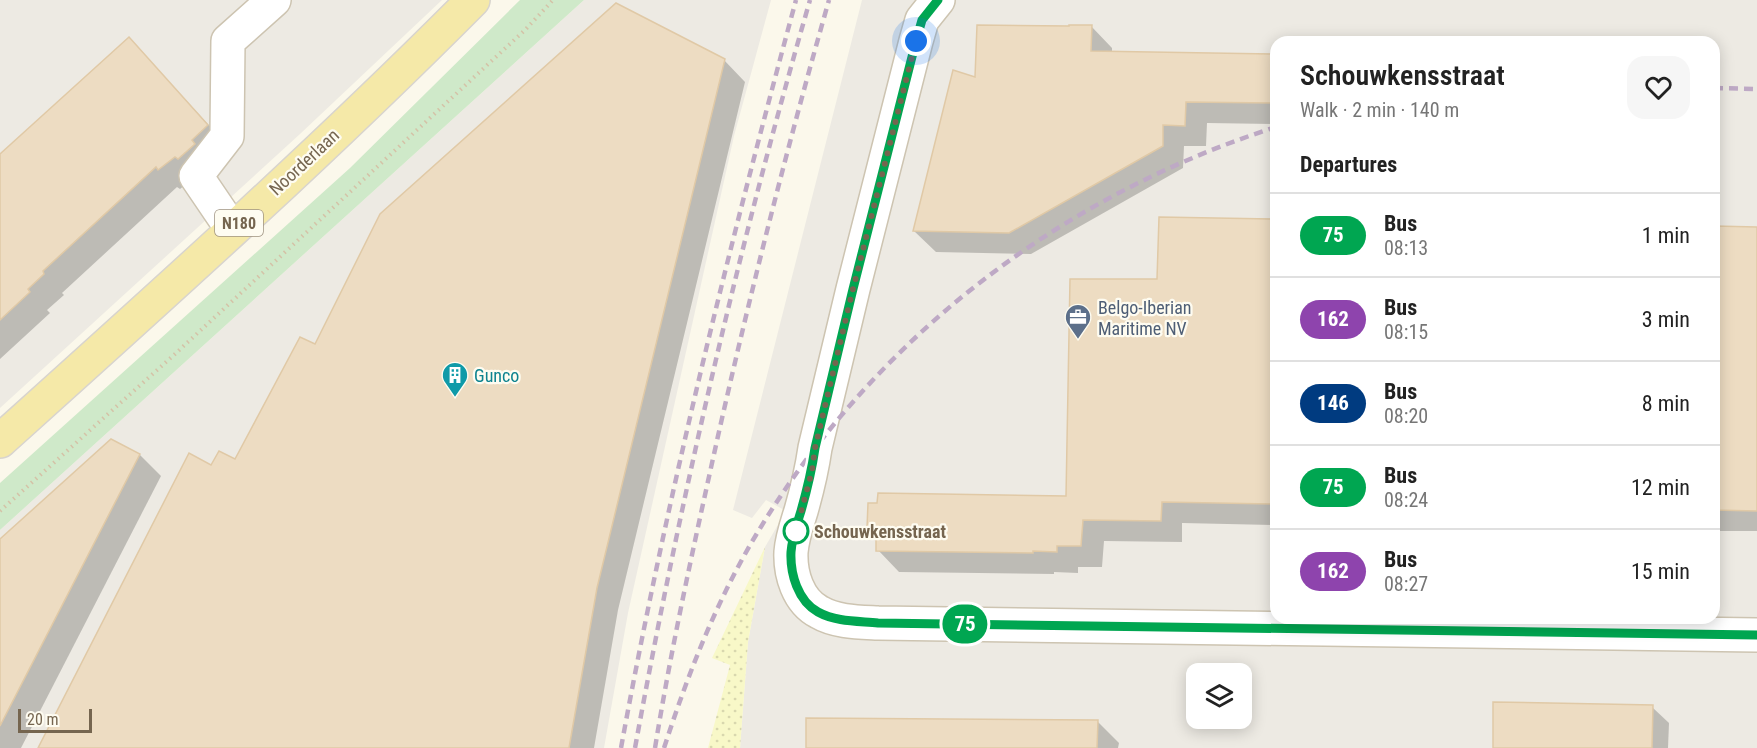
<!DOCTYPE html>
<meta charset="utf-8">
<style>
body{margin:0;font-family:"Roboto Condensed",sans-serif;background:#f6f6f6;color:#222;height:100vh;display:flex;flex-direction:column;font-size:22px;white-space:nowrap}
*{box-sizing:border-box;margin:0}
p{font-size:20px;color:#767676}
.icon{flex:none;width:33px;height:33px;fill:none;stroke:currentColor;stroke-width:2;stroke-linecap:round;stroke-linejoin:round}
.map{position:relative;flex:1;overflow:hidden}
.panel{position:absolute;left:1270px;top:36px;width:450px;height:588px;display:flex;flex-direction:column;background:#fff;border-radius:18px;box-shadow:0 3px 15px #0003}
.panel>*{flex:none}
.badge{padding:0 12px;border-radius:20px;font-size:21px;line-height:39px}
.buttons{position:absolute;left:1186px;top:663px;display:grid;gap:12px}
.buttons a{display:grid;place-items:center;width:66px;height:66px;border-radius:12px;background:#fff;box-shadow:0 3px 15px #0003;font-size:30px}
.scale{position:absolute;left:18px;bottom:15px;width:74px;box-sizing:border-box;padding-left:6px;border:3px solid #75654f;border-top:0;font-size:16px;line-height:21px;white-space:nowrap;color:#75654f;-webkit-text-stroke:4px #fefcf1;paint-order:stroke}
.you{position:absolute;width:30px;height:30px;margin:-15px;border:4px solid #fff;border-radius:50%;background:#1a73e8;box-shadow:0 0 0 9px #1a73e833}
.map>.badge{position:absolute;translate:-50% -50%;box-shadow:0 0 0 3px #fff}
h2{padding:0 30px;font-size:22px;line-height:54px}
.round{display:grid;place-items:center;flex:none;width:63px;height:63px;border-radius:18px;background:#f6f6f6}
.headline{display:flex;align-items:center;justify-content:space-between;height:102px;padding:0 30px}
h1{font-size:28px;font-weight:600;line-height:45px}
ul{padding:0;list-style:none}
li{display:flex;align-items:center;gap:18px;height:84px;padding:0 30px;border-top:2px solid #e0e0e0}
li div{flex:1}
li b{display:block;font-size:22px}
li em{font-style:normal}
li .badge{min-width:66px;font-weight:700;text-align:center}
.map>svg:first-child{display:block}
.industrial{fill:#edeae3;fill-rule:evenodd}
.green{fill:#cfe9c9}
.sand{fill:url(#sand-dots)}
.shadow{fill:#0003}
.building{fill:#eddcc2;stroke:#e0c9a6;stroke-width:1.5}
.lines{fill:none;stroke-linecap:round;stroke-linejoin:round}
.minor-casing{stroke:#cdc4b1;stroke-width:36}
.major-casing{stroke:#d8d4ce;stroke-width:36}
.path{stroke:#d4c2a7;stroke-width:4;stroke-dasharray:1.5 4.5;stroke-linecap:butt}
.minor{stroke:#fff;stroke-width:33}
.major{stroke:#f5e9a8;stroke-width:33}
.rail{stroke:#bea9c5;stroke-width:4.5;stroke-dasharray:9 6;stroke-linecap:butt}
.line-casing{stroke:#fff;stroke-width:14}
.line{stroke:#00a651;stroke-width:9}
.walk{stroke:#75654f;stroke-width:6;stroke-dasharray:0 10.8}
.stop-dot{fill:#fff;stroke:#00a651;stroke-width:3}
.labels{text-anchor:middle;dominant-baseline:central;stroke-width:4.5;stroke-linejoin:round;paint-order:stroke}
.shield{fill:#fefcf1;stroke:#9e9280;stroke-width:1.5}
.shield-label{font-size:16px;font-weight:bold;fill:#75654f}
.street-label{font-size:18px;fill:#75654f;stroke:#fefcf1}
.service-label{font-size:18px;fill:#4e5e75;stroke:#fefcf1;text-anchor:start}
.culture-label{font-size:18px;fill:#0d838f;stroke:#fefcf1;text-anchor:start}
.stop-label{font-size:18px;font-weight:bold;fill:#75654f;stroke:#fefcf1;text-anchor:start}
</style>
<div class="map">
<svg width="1757" height="748" viewBox="0 0 1757 748">
<defs>
<pattern id="sand-dots" width="8" height="8" patternUnits="userSpaceOnUse" patternTransform="scale(1.5)"><rect width="8" height="8" fill="#f8f8c8"/><path d="M2 2h.1M6 6h.1" fill="none" stroke="#d8d7ae" stroke-width="1.8" stroke-linecap="round"/></pattern>
</defs>
<rect width="100%" height="100%" fill="#fbf8eb"/>
<g class="industrial">
<path d="M0,0h442l-142,134 -300,274z"/>
<path d="M584,0h187l-37,136 -106,477 -24,135h-604v-218z"/>
<path d="M862,0h895v748h-1017l8,-106 17,-95 21,-36 -20,-11 -14,18 -19,-8zM1276,42h438v576h-438zM1197,674h45v44h-45z"/>
</g>
<path class="green" d="M520,0h64l-584,530v-47l350,-315z"/>
<path class="sand" d="M765,547l-17,95 -8,106h-32l22,-83 -18,-7z"/>
<g class="shadow">
<path d="M1091,26l21,22v5l164,2v69l-69,-1 -1,23h-22l-1,22 -152,86 -95,-2 -22,-21 63,-152z"/>
<path d="M149,60l79,86 -32,30 -16,13 -3,-2 -115,106 2,2 -17,15 3,3 -50,46v-202z"/>
<path d="M724,60l21,22 -127,528 -24,138h-554l172,-281 24,-6 80,-115z"/>
<path d="M1160,219l116,2v304l-94,-2v19l-78,-1 -2,26h-24v6l-24,-1v2l-155,-2 -21,-22v-14l-9,-9 198,-30 91,-217z"/>
<path d="M1714,228l43,1v302h-43z"/>
<path d="M111,440l29,15 21,21 -140,272h-21v-207z"/>
<path d="M1652,707l17,16 -1,25h-174z"/>
<path d="M1097,721l22,22 -1,5h-311z"/>
</g>
<g class="building">
<path d="M616,3l109,56 -128,529 -28,160h-531l151,-295 22,12 8,-14 16,8 65,-122 15,7 65,-130z"/>
<path d="M977,25l92,1v-1h23l-1,26 185,3v49l-90,-1 -1,24 -22,-1v21l-154,87 -96,-2 40,-161 22,7z"/>
<path d="M129,37l79,88 -16,15 3,4 -17,15 -3,-2 -17,13 -2,-3 -113,104 1,3 -16,15 2,3 -30,28v-166z"/>
<path d="M1159,217l117,2v285l-114,-2 -1,19 -78,-1 -2,26h-24v6l-24,-1v2l-157,-2v-23h-9l1,-25h9l1,-10 188,3 4,-217h87z"/>
<path d="M1714,226l43,1v284l-43,-1z"/>
<path d="M111,439l29,15 -140,272v-187z"/>
<path d="M1493,702l160,3 -1,43h-159z"/>
<path d="M806,718l292,2 -1,28h-291z"/>
</g>
<g class="lines">
<g class="minor-casing">
<g id="minor">
<path d="M938,0l-16,20 -6,21 -63,248 -38,159c-3,21 -8,42 -14,63 -4,13 -9,27 -10,41 -1,22 7,49 28,60 17,10 39,10 59,11l879,12"/>
<path d="M232,229l-36,-53 31,-40 1,-95 46,-41"/>
</g>
</g>
<g class="major-casing">
<path id="major" d="M0,441c160,-144 321,-288 473,-441"/>
</g>
<path class="path" d="M0,511l175,-157 350,-324 28,-30"/>
<use href="#minor" class="minor"/>
<use href="#major" class="major"/>
<g class="rail">
<path d="M1714,88l43,1"/>
<path d="M621,748c46,-252 108,-501 175,-748"/>
<path d="M635,748c46,-252 104,-502 175,-748"/>
<path d="M655,748c17,-105 40,-208 63,-312 33,-146 70,-292 111,-436"/>
<path d="M664,748c24,-74 52,-146 92,-213 117,-196 304,-339 520,-408"/>
</g>
</g>
<g class="lines">
<g class="line-casing">
<path id="line" d="M938,0l-16,20 -6,21 -63,248 -38,159c-3,21 -8,42 -14,63 -4,13 -9,27 -10,41 -1,22 7,49 27,60 18,10 40,9 60,11l879,12"/>
</g>
<use href="#line" class="line"/>
<path class="walk" d="M796,531l16,-60 3,-23 38,-159 63,-248"/>
</g>
<defs>
<g id="office-pin" transform="scale(1.35)"><path d="M0 17L-7.5 6A9.5 9.5 0 1 1 7.5 6Z" fill="#5c6f8a" stroke="#fefcf1"/><path d="M-6-3h4V-5.5h4V-3h4V5H-6ZM-1-4.5V-3h2v-1.5ZM-6 0V1H6V0Z" fill="#fff"/></g>
<g id="building-pin" transform="scale(1.35)"><path d="M0 17L-7.5 6A9.5 9.5 0 1 1 7.5 6Z" fill="#0f9aa8" stroke="#fefcf1"/><path d="M-4-6H4V6H1V3H-1V6H-4ZM-2.5-4.3h1.7v1.8h-1.7ZM.8-4.3h1.7v1.8H.8ZM-2.5-1h1.7V.8h-1.7ZM.8-1h1.7V.8H.8Z" fill="#fff"/></g>
</defs>
<g fill-rule="evenodd">
<use href="#office-pin" x="1078" y="317"/>
<use href="#building-pin" x="455" y="375"/>
</g>
<circle class="stop-dot" cx="796" cy="531" r="12"/>
<g class="labels">
<rect class="shield" x="215" y="210" width="48" height="26" rx="4.5"/>
<g class="shield-label">
<text x="239" y="223">N180</text>
</g>
<g class="street-label">
<text transform="translate(304 162) rotate(-43)">Noorderlaan</text>
</g>
<g class="service-label">
<text x="1098" y="307">Belgo-Iberian<tspan x="1098" dy="21">Maritime NV</tspan></text>
</g>
<g class="culture-label">
<text x="474" y="375">Gunco</text>
</g>
<g class="stop-label">
<text x="814" y="531">Schouwkensstraat</text>
</g>
</g>
</svg>
<div class="buttons">
<a><svg class="icon" aria-label="layers" viewBox="0 0 24 24"><path d="M12 4l9 5-9 5-9-5zM3 14l9 5 9-5"/></svg></a>
</div>
<div class="scale">20 m</div>
<div class="you" style="left:916px;top:41px"></div>
<b class="badge" style="left:965px;top:624px;background:#00a651;color:#fff">75</b>
<section class="panel">
<div class="headline"><div><h1>Schouwkensstraat</h1><p>Walk · 2 min · 140 m</p></div><a class="round"><svg class="icon" aria-label="heart" viewBox="0 0 24 24"><path d="M12 20l-8-8c-3-5 5-10 8-4 3-6 11-1 8 4z"/></svg></a></div>
<h2>Departures</h2>
<ul>
<li><span class="badge" style="background:#00a651;color:#fff">75</span><div><b>Bus</b><p>08:13</p></div><em>1 min</em></li>
<li><span class="badge" style="background:#8e44ad;color:#fff">162</span><div><b>Bus</b><p>08:15</p></div><em>3 min</em></li>
<li><span class="badge" style="background:#003b80;color:#fff">146</span><div><b>Bus</b><p>08:20</p></div><em>8 min</em></li>
<li><span class="badge" style="background:#00a651;color:#fff">75</span><div><b>Bus</b><p>08:24</p></div><em>12 min</em></li>
<li><span class="badge" style="background:#8e44ad;color:#fff">162</span><div><b>Bus</b><p>08:27</p></div><em>15 min</em></li>
</ul>
</section>
</div>
